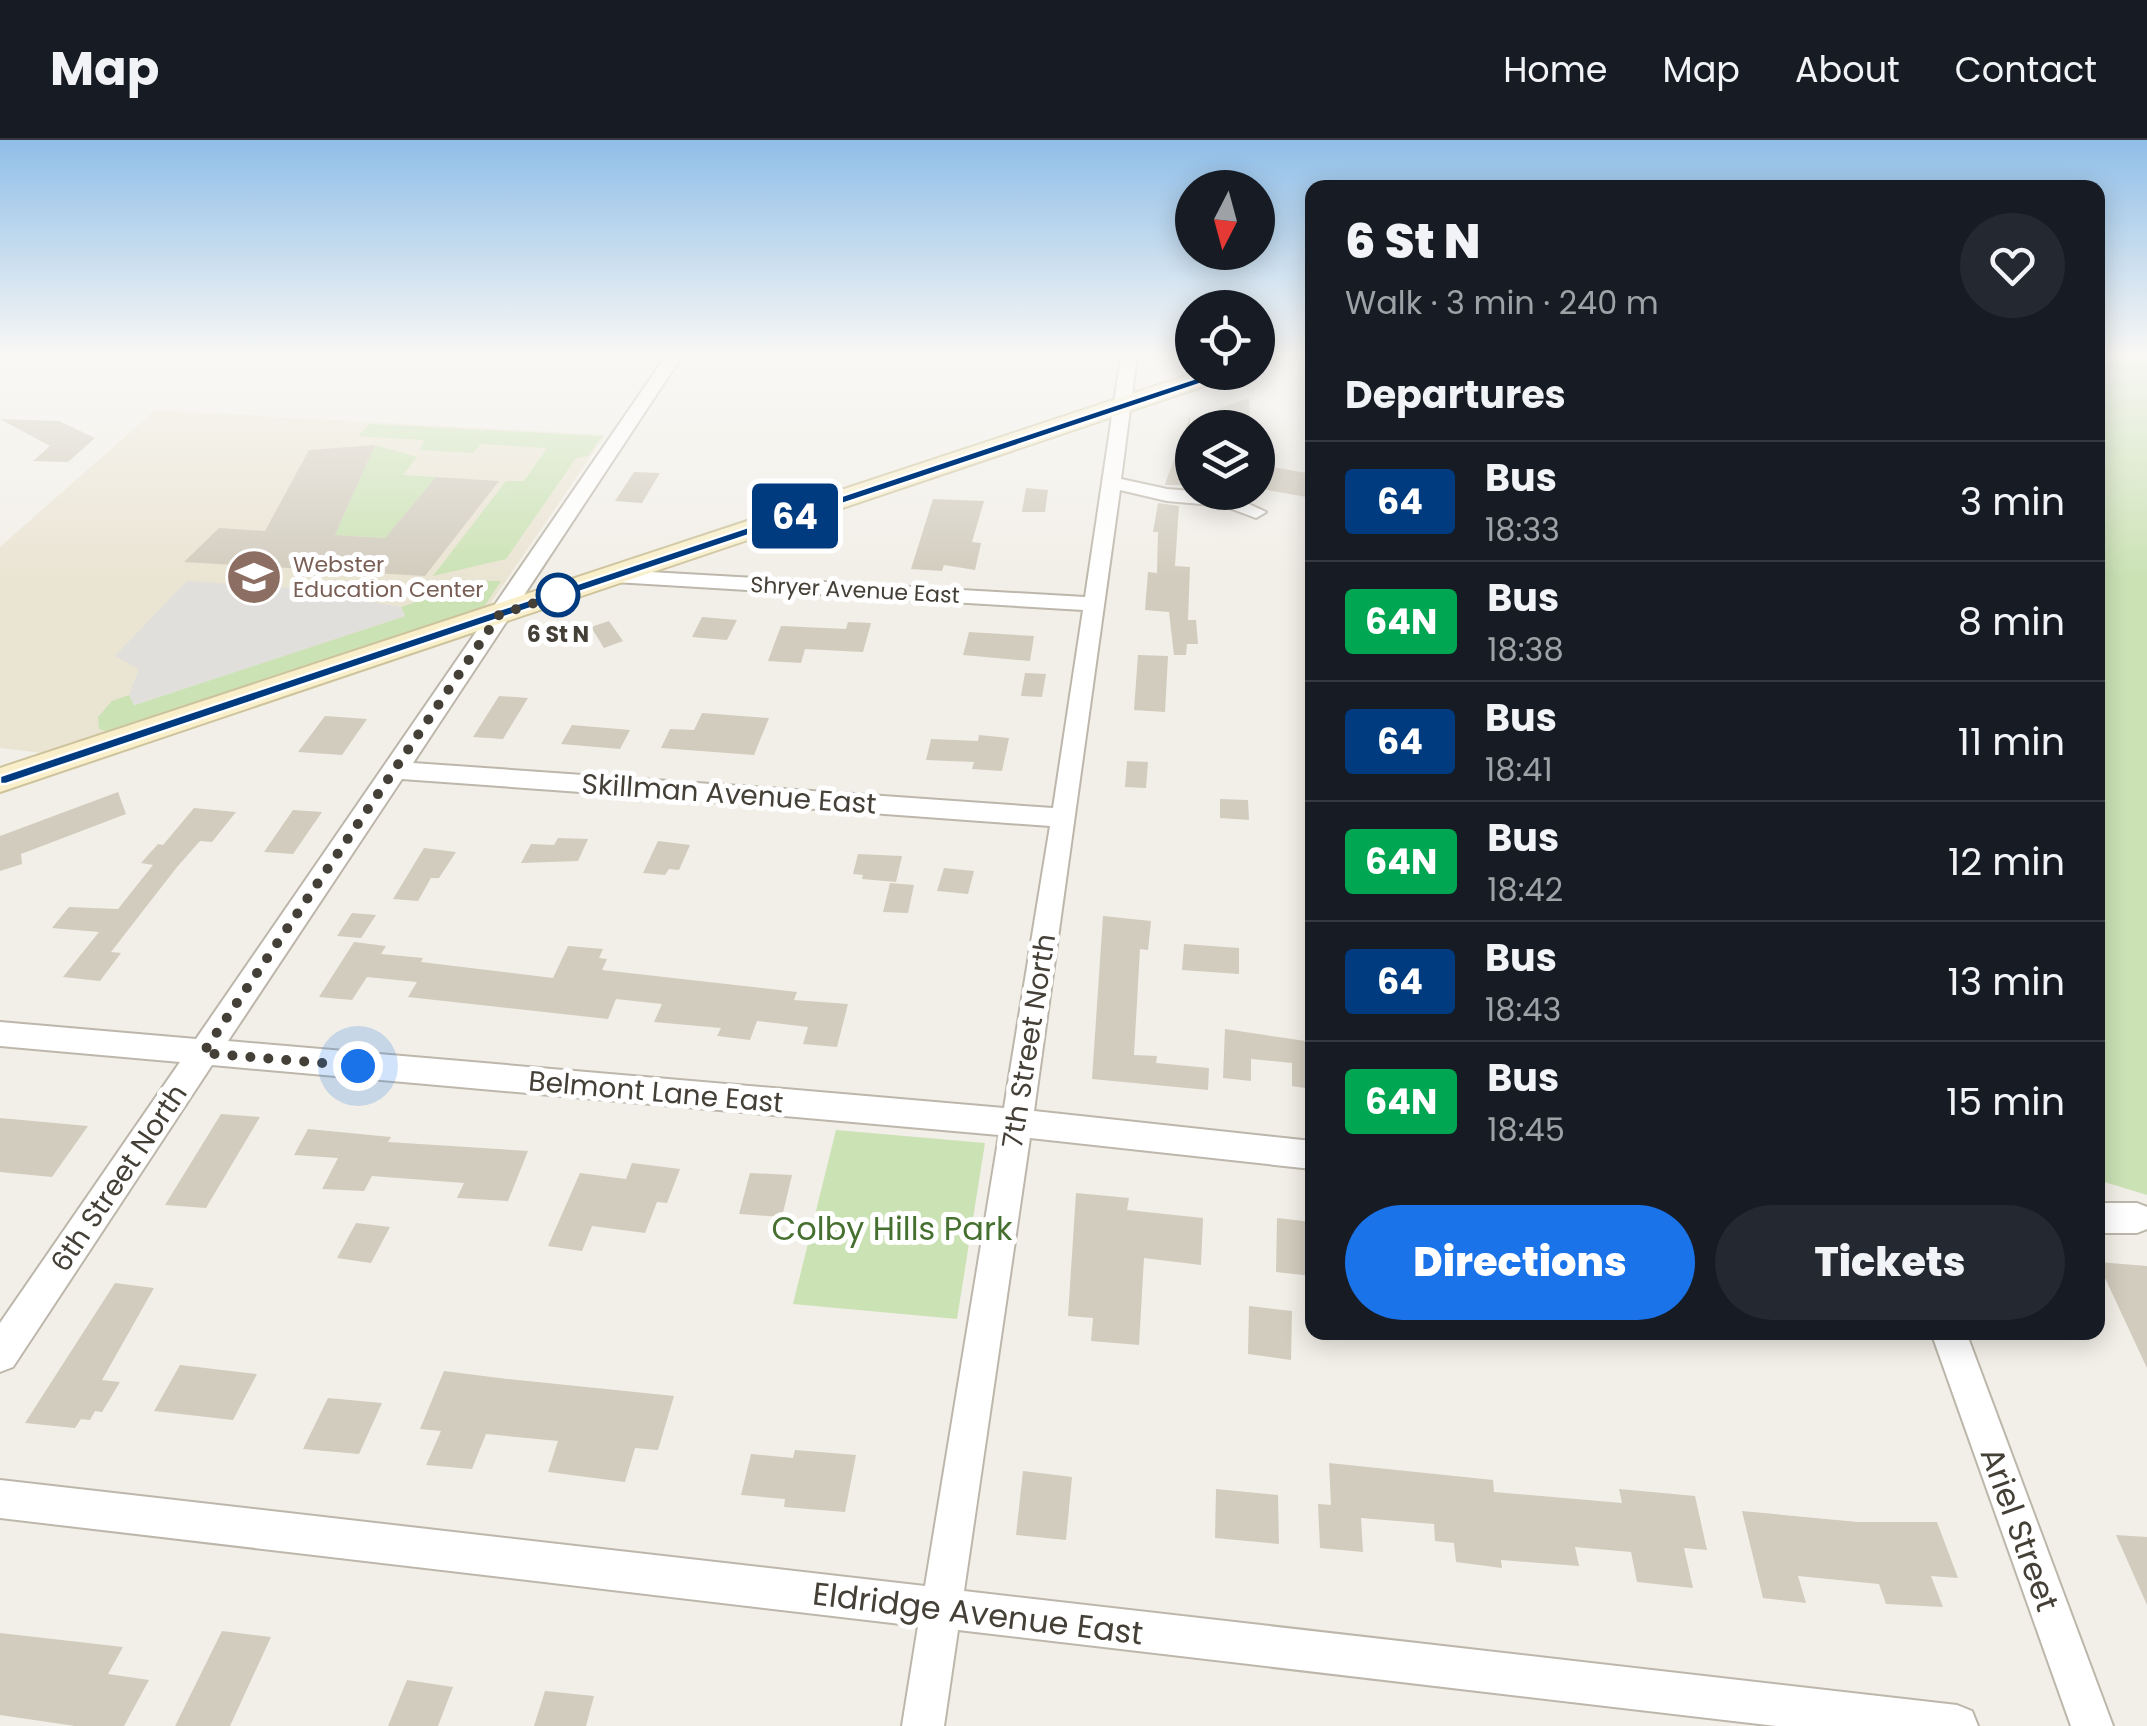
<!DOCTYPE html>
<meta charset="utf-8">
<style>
body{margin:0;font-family:Poppins,sans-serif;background:#242831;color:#f1f3f6;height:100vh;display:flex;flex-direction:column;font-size:38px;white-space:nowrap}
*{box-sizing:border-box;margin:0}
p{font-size:32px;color:#9ea1a6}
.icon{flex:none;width:55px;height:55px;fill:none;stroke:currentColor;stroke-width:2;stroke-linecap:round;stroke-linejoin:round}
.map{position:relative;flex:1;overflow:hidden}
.drawer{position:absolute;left:1305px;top:40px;width:800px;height:1160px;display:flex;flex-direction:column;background:#171b24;border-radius:20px;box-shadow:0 5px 25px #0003}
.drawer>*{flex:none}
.badge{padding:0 20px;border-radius:8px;font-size:35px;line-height:65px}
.needle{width:65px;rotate:186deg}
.tools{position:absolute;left:1175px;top:30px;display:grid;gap:20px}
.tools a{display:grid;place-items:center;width:100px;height:100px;border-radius:50%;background:#171b24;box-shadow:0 5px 25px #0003;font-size:50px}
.you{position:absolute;width:50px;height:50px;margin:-25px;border:8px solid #fff;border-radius:50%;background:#1a73e8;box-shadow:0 0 0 15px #1a73e833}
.map>.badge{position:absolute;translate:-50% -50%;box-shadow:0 0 0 5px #fff}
h2{padding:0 40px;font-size:38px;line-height:90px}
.round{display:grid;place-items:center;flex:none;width:105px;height:105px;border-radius:52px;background:#242831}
.head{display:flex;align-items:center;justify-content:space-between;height:170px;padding:0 40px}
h1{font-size:48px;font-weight:800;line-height:75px}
.primary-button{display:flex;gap:20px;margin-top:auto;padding:20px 40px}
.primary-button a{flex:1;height:115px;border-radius:60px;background:#1a73e8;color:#fff;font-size:40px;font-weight:800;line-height:115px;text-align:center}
.primary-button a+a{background:#242831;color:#f1f3f6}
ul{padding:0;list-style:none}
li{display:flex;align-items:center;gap:30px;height:120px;padding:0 40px;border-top:2px solid #363941}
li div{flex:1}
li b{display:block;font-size:38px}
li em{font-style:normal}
li .badge{min-width:110px;font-weight:700;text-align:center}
header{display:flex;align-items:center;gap:60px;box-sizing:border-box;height:140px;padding:0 50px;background:#171b24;border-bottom:2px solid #363941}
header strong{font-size:48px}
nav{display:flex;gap:55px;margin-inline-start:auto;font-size:35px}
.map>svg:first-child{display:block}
.education{fill:#eae4d3}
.green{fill:#cbe2b5}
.parking{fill:#e1dfdc}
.building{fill:#d2ccbe}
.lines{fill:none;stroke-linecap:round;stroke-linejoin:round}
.street-casing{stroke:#bdb7ab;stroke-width:4}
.secondary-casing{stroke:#cdc39c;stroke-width:4}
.street{fill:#fff;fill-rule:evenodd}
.secondary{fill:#f9f0cb;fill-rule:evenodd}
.line{fill:#003b80;stroke:#fff;stroke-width:2.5}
.walk{stroke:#454037;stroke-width:10;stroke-dasharray:0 18}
.stop-dot{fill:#fff;stroke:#003b80;stroke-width:5}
.labels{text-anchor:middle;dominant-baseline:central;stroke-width:10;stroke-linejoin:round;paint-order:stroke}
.far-education-label{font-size:22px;fill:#785e54;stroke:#fff;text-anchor:start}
.far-street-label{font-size:22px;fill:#454037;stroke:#fff}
.far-stop-label{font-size:22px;font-weight:bold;fill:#454037;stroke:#fff}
.street-label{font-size:28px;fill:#454037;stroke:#fff}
.near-park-label{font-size:32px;fill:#467030;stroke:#fff}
.near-street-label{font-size:32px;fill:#454037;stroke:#fff}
</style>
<header>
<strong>Map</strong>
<nav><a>Home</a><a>Map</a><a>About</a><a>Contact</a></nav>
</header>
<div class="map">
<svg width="2147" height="1586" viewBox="0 0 2147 1586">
<rect width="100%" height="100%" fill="#f2efe8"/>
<path class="education" d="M155,270l450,25 -117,172 -436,147 -52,-6v-201z"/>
<g class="green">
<path d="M2098,216h49v839l-49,-15z"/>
<path d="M370,284l111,6 -5,7 7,-7 119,6 -14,20 -12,2 -70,101 -73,17 73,-95h18l23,-33 -66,-4 -8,9 -53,-3 4,-10 -66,-4z"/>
<path d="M375,305l42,12 -14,18 33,2 -51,61 -50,-3z"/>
<path d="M480,441h21l-19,29 -362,120 -12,2 -9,-3 -1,-12 14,-16 17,-6 6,10 270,-89 -4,-9z"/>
<path d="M836,990l149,13 -28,176 -164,-15z"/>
</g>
<path class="parking" d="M187,441l104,7 110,19 4,9 -271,89 -5,-10 10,-26 -24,-13z"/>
<g class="building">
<path d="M1249,258l1,30 -32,-19z"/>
<path d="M1190,276l2,69h-27l1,-4z"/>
<path d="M0,279l59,2 36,17 -27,24 -35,-1 17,-15z"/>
<path d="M375,305l-40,90 50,3 51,-61 63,4 -74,95 -241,-14 35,-34 46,3 44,-81z"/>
<path d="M1273,327l39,7v24l-50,-9z"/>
<path d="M634,332l26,1 -18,30 -27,-2z"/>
<path d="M1026,348l22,2 -3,22h-23z"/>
<path d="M933,359l51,2 -12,41 9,1 -6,27 -31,-5 -2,6 -31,-2z"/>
<path d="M1158,363l21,3 -4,60 15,1 -2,53h8l2,24h-11l-1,11h-12l-5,-43 -24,-2 3,-38 9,1 1,-41h-5z"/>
<path d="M702,477l35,3 -10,20 -35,-3z"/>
<path d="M609,481l14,20 -19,7 -13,-21z"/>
<path d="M848,482l23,1 -8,29 -58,-3 -4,14 -33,-2 13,-35 65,3z"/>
<path d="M969,492l65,4 -4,25 -67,-6z"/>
<path d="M1138,515l30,1 -3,56 -31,-2z"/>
<path d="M1025,533l21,1 -4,23 -21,-1z"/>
<path d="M499,556l29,2 -25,41 -30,-2z"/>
<path d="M702,573l67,5 -15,37 -93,-7 9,-19 24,1z"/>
<path d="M325,576l42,3 -25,36 -44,-3z"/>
<path d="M572,585l58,5 -10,19 -59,-5z"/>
<path d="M979,595l30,3 -7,33 -30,-2 2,-7 -48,-2 5,-21 47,2z"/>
<path d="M1127,621l21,1 -2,26 -21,-1z"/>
<path d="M118,652l8,22 -105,40 1,10 -22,7v-35z"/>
<path d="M1220,659l28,1 1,20 -29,-2z"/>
<path d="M194,668l42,4 -24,30 -12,-1 -23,26 -66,85 10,1 -21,28 -37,-4 36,-45 -47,-4 17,-21 49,2 35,-44 -12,-2 17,-19 5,1z"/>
<path d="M293,670l29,2 -29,42 -29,-2z"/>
<path d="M558,698l30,1 -10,22 -57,2 10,-19 23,1z"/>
<path d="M658,701l32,4 -11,25 -10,-1 -4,6 -22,-2z"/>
<path d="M424,708l32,4 -17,26h-8l-13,23 -25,-2z"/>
<path d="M858,714l44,2 -6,26 -34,-3 1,-4 -10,-1z"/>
<path d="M944,728l30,3 -6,23 -31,-3z"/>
<path d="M890,743l24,2 -6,28 -25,-1z"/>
<path d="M352,773l24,2 -15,23 -24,-2z"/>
<path d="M1103,776l48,5 -3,29 -8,-1 -6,106 23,1 -1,7 53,5 -1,22 -116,-11z"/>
<path d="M354,802l32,4 -5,8 42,4 -2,4 132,16 15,-32 35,3 -4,9 8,1 -5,11 195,22 -3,8 54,4 -11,43 -34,-3 5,-17 -51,-6 -7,19 -33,-4 4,-8 -67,-6 8,-18 -46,-5 -8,20 -200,-22 9,-15 -50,-5 -15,23 -33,-3z"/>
<path d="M1184,804l55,4v26l-57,-4z"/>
<path d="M1225,889l87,13v47l-20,-3v-23l-41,-4v22l-28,-3z"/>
<path d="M221,974l39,3 -54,91 -41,-3z"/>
<path d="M0,978l88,8 -36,51 -52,-5z"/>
<path d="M308,989l83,8 -3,5 140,9 -20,50 -51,-3 7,-15 -92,-7 -8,15 -42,-2 16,-31 -44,-3z"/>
<path d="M632,1023l48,6 -13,34 -10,-1 -12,31 -53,-7 -10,25 -34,-5 32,-73 46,6z"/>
<path d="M750,1033l42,2 -10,42 -43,-3z"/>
<path d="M1076,1053l53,5 -2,12 76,8 -2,47 -57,-7 -5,87 -48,-4 2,-23 -25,-2z"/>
<path d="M1277,1078l35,4v54l-36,-4z"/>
<path d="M356,1083l34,4 -19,36 -34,-5z"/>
<path d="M2098,1122l49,4v102l-49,-105z"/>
<path d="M115,1143l39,5 -52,92 18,2 -18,30 -7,-1 -5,9 -9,-1 -6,9 -50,-5z"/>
<path d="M1249,1166l43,5 -1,49 -43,-6z"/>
<path d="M180,1225l77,9 -24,46 -79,-9z"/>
<path d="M444,1231l63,8 167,17 -16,54 -23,-2 -10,34 -77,-10 10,-31 -72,-7 -14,35 -46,-4 15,-34 -21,-2z"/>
<path d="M328,1258l54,5 -23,51 -56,-5z"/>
<path d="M795,1310l61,5 -11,57 -61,-5 1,-8 -44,-4 10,-41 42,4z"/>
<path d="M1329,1323l164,17 1,12 128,11 -3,-14 76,7 12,54 -23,-2 9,40 -56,-6 -6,-30 -56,-5 4,19 -78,-6 1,8 -46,-6 -2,-19 -19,-2 -1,-17 -73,-6 2,34 -43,-4 -2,-44 13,1z"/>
<path d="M1023,1331l49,6 -6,63 -50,-5z"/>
<path d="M1216,1349l62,6 1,49 -64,-6z"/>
<path d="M1742,1371l116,11h79l21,56 -27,-2 12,31 -57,-3 -7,-20 -81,-8 8,27 -43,-5z"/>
<path d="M2116,1395l31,2v68z"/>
<path d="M222,1491l49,6 -41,89h-55z"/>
<path d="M0,1493l123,14 -15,27 41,6 -25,46h-49l-75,-11z"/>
<path d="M407,1540l46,7 -15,39h-50z"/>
<path d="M545,1551l49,5 -8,30h-52z"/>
</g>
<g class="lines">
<g class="street-casing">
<g id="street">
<path d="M666,216h16l-269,407 640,45 30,-198 -468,-28 -10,-6 10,-6 470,27 36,-241h16l-16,123 46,10 60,5 39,18 -10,6 -32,-12 -57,-5 -47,-11 -86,621 278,30v28l-282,-31 -66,453 993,114 15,6 6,15h-202l-818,-96 -14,96h-42l16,-100 -918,-108v-38l925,106 74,-451 -787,-70 -199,302 -13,5v-49l180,-261 -180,-16v-24l196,17zM402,639l648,47 -46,282 -776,-67z"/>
<path d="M2098,1063h39l10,4v22l-10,4h-39z"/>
<path d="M1931,1192h35l147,394h-42z"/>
</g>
</g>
<g class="secondary-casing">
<g id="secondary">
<path d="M1258,216h24l-24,12z"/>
<path d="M1198,232h36l-3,5 -1231,415v-24z"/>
</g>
</g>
<use href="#street" class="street"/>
<use href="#secondary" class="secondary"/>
</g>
<linearGradient id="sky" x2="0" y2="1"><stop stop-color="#8fbee8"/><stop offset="0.49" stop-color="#f9f8f5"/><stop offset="1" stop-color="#f9f8f5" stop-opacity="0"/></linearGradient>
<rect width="2147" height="438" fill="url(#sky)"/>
<path class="line" d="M1223,229l4,6 -1221,409h-6v-8z"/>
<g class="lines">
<path class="walk" d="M358,926l-155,-13 296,-438 59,-20"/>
</g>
<defs>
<g id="school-disc" transform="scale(2.875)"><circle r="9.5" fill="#8d6e63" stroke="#fff"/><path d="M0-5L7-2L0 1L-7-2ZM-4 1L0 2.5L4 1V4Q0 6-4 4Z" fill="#fff"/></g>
</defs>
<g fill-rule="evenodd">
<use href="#school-disc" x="254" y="437"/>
</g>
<circle class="stop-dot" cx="558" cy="455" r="20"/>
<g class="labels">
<g class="far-education-label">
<text x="293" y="424">Webster<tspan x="293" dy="25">Education Center</tspan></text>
</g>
<g class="far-street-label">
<text transform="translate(855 450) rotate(3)">Shryer Avenue East</text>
</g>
<g class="far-stop-label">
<text x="558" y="494">6 St N</text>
</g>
<g class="street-label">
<text transform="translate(729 654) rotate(4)">Skillman Avenue East</text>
<text transform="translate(1029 901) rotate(-81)">7th Street North</text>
<text transform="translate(656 952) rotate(5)">Belmont Lane East</text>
<text transform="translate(119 1038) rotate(-56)">6th Street North</text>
</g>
<g class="near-park-label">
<text x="892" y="1088">Colby Hills Park</text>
</g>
<g class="near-street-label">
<text transform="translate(2020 1389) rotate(70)">Ariel Street</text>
<text transform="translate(978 1473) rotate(7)">Eldridge Avenue East</text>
</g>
</g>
</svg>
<div class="tools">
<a><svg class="needle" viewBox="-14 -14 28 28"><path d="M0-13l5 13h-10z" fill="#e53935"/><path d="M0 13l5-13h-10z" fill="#9ea1a6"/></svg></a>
<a><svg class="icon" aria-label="locate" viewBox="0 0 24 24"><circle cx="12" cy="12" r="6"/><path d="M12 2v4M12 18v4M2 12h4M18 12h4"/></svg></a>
<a><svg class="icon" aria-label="layers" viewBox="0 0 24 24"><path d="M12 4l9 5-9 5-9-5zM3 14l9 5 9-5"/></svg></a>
</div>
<div class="you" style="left:358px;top:926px"></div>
<b class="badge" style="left:795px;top:376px;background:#003b80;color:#fff">64</b>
<section class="drawer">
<div class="head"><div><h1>6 St N</h1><p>Walk · 3 min · 240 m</p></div><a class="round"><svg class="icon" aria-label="heart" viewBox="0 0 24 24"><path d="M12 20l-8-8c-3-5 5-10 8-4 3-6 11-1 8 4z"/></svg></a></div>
<h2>Departures</h2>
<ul>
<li><span class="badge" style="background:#003b80;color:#fff">64</span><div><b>Bus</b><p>18:33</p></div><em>3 min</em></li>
<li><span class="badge" style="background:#00a651;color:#fff">64N</span><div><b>Bus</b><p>18:38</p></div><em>8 min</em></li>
<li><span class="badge" style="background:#003b80;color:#fff">64</span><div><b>Bus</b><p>18:41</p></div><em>11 min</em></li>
<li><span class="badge" style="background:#00a651;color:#fff">64N</span><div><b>Bus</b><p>18:42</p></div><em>12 min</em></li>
<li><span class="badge" style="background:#003b80;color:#fff">64</span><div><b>Bus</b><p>18:43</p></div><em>13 min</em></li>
<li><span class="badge" style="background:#00a651;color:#fff">64N</span><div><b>Bus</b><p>18:45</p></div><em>15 min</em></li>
</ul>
<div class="primary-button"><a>Directions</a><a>Tickets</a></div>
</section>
</div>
